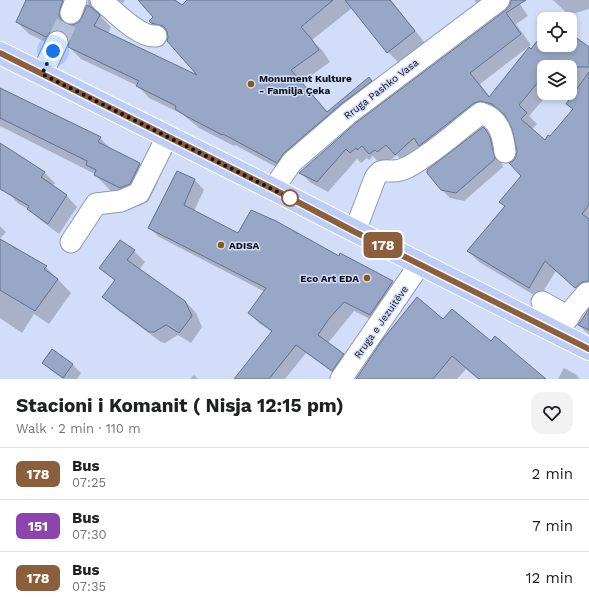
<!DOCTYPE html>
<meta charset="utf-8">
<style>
body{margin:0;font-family:"Work Sans",sans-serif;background:#f2f2f2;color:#202124;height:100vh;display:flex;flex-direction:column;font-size:15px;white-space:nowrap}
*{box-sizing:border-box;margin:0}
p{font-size:13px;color:#757577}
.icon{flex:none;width:22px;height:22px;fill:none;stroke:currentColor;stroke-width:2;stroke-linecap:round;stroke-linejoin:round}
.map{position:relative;height:379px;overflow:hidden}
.drawer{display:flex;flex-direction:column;background:#fff;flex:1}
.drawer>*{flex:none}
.badge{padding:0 8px;border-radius:6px;font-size:14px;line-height:26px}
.buttons{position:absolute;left:537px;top:12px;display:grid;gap:8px}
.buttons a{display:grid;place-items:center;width:40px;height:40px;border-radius:8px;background:#fff;box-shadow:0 2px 6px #0003;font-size:20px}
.you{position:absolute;width:20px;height:20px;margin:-10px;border:3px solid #fff;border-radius:50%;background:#1a73e8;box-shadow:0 0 0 6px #1a73e833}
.map>.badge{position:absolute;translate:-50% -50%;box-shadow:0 0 0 2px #fff}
.round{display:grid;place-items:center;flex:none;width:42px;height:42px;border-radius:12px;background:#f2f2f2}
.headline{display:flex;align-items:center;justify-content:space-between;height:68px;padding:0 16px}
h1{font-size:19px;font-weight:700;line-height:30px}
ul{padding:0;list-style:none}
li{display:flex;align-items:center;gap:12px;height:52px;padding:0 16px;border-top:1px solid #e0e0e0}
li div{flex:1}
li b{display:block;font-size:15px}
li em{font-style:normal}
li .badge{min-width:44px;font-weight:700;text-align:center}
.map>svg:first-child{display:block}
.shadow{fill:#0003;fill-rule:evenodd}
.building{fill:#99a7c6;stroke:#64718e}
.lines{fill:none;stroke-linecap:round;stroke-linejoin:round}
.minor-tunnel{stroke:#b4bfd8;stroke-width:21;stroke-dasharray:21 10;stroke-linecap:butt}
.minor-casing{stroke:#8b99b8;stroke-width:23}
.major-casing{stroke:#fff;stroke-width:24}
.minor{stroke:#fff;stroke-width:21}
.major{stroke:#bccef6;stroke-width:22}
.line-casing{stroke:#fff;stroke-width:9}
.line{stroke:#8b5e3c;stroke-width:6}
.walk{stroke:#0d111d;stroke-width:4;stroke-dasharray:0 7.2}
.poi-dot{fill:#8d5a08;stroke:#d2def9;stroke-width:1.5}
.stop-dot{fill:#fff;stroke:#8b5e3c;stroke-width:2}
.labels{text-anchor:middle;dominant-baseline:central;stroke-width:3;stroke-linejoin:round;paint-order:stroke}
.poi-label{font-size:10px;font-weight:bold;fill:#0d111d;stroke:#d2def9;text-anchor:start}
.street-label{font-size:10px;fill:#0d111d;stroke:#d2def9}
</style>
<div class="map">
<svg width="589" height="379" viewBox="0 0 589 379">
<rect width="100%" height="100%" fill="#d2def9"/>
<g class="shadow">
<path d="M28,0h58l-15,21v4l8,-2 4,-5 5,-13v-5h25l-12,10v7l10,10 -3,6 93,45 -32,-42 -5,-1 -14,-14 5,-4 -16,-17h34l8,7 8,-7h202l34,43 -26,20 -11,-11 -36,-44 -40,32 10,10 8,12 -28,20 26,31 41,-34 12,11 -92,84 -54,-29 -1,1 -35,-18 -17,-14 -33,-16 -11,-12 -57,-27 -12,-12 1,-5 -8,2 -4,4 -29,-14 -12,-12z"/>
<path d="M116,0h9l-2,3z"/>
<path d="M474,0h31l-19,13z"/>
<path d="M512,0h5l11,16 -12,8 15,21 -51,39 10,13 54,-63v11h26v-1l19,14v238l-2,2 -31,-27 -17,27 -60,-36 -11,-11 38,-44 -6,-5 22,-26 -9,-14 4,-5 1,-6 -5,-22 -5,-11 -5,-3 -12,-4 -85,54 -9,-10 -9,7 -2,-2 -6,4 -7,-8 -4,4 -2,-2 -6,5 -4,-4 -29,33 -17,-9 -10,-10 206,-163 4,-5zM544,67h26v25l4,3 -7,9 7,6 -24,28 -5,3 -13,-12 5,-5 -8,-8 20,-23h-5z"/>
<path d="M553,0h36v9l-20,6z"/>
<path d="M0,89l100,49 12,12 28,14 18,18 -10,20 -9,4 -26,-13 -18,-18v-1l-95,-48z"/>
<path d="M483,128l11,12 4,7 5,20 -39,34 -14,-3 -8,-8z"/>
<path d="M0,144l44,28 11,11 -2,3 14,10 10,11 -18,27 -20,-15 -9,-9 -11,-6 -11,-11 -8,-13z"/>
<path d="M177,172l18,8 9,10 -10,21 45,23 100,23 2,-2 51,27 10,10 -22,32 -26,-13 -26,32 15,11 10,10 -11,15 -36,-26 -21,26h-50l37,-47 -13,-9 -10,-10 16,-21 -106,-55 -10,-9z"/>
<path d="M0,226l6,6 -6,7z"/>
<path d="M0,240l46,27 25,26 -22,31 -15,-10 -12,19 -22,-15z"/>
<path d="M134,251l11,11 -6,8 46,31 11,12 6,14 -11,16 -13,-8 -13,8 -4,-1 -46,-34 -11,-11 11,-16 -14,-13z"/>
<path d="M589,311v24l-10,-10z"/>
<path d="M444,320l47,23 54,36h-67l-12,-10 -9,10h-100z"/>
<path d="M44,363l28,1 9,9 -4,6h-14l-11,-8z"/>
<path d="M564,368l11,6 5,5h-22z"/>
<path d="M194,375l4,4h-8z"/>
</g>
<g class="building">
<path d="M26,0h37l-3,9 -1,6 3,6 5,3 5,1 7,-3 3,-5 5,-12 5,3 8,7 -6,11 103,49 -30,-34 1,-4 -1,-6 -4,-5 -12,-3 -2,-2 4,-4 -15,-17h37l7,5 5,-5h146l-32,27 9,10 9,13 -28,20 36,42 42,-35 3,4 -31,23 -57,49 -7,10 -54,-29 -1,1 -36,-19 -11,-7 1,-3 -40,-20 3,-5 -71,-34 1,-6 -2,-6 -5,-4 -6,-1 -6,2 -4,5 -30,-15z"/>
<path d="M345,0h45l25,31 -28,22z"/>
<path d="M511,0h15l-20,13 15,21 -51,39 19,24 40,-50 2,2 13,-17v13h26v-5l4,-4 15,11v20h-45v8l-25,30 8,8 -6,6 24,21 3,-5 2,1 23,-27 -7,-5 23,-32v133l-7,9 7,5v62l-7,1 -7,6 -30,-27 -16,27 -62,-37 38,-45 -6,-4 22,-26 -12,-13 4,-2 3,-4 1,-6 -5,-22 -7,-14 -13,-11 -12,-3 -6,2 -55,43 -5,-8 -19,17 -9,-10 -9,7 -2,-2 -6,4 -7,-8 -5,4 -1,-2 -6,5 -4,-4 -29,33 -18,-9 58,-51 149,-112 4,-5z"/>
<path d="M0,88l101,49 -3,5 42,21 -10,21 -10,4 -26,-13 2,-5 -10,-5 1,-4 -87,-43z"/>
<path d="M483,127l3,3 4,7 5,22 -39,34 -15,-3 -14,-17v-3z"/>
<path d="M0,143l45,29 -4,5 26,18 -19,29 -21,-15 2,-3 -29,-17z"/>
<path d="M177,171l18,8 -11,26 54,28 13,-23 25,11 63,35 1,-3 53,28 -23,34 -26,-13 -16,18 -10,15 26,19 -12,17 -36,-26 -27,34h-35l38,-48 -24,-18 18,-25 -118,-60z"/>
<path d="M0,239l47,27 -3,3 14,10 -23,32 -35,-21z"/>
<path d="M120,240l15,10 -8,10 58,41 7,15 -13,17 -13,-8 -12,7h-5l-47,-35 13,-17 -16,-12z"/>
<path d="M417,297l26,22 9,-10 39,32 4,-5 51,43h-67l-27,-23 -19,23h-77l27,-40z"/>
<path d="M589,309v21l-11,-5z"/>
<path d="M52,349l21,15 -10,14 -21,-15z"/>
</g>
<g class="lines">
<path class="minor-tunnel" d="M57,42l14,-29"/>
<g class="minor-casing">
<g id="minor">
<path d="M101,0c13,11 38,38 55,36"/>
<path d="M71,13l5,-13"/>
<path d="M42,74l15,-32"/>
<path d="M273,189l19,-27 57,-49 150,-113"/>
<path d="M355,231l20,-53c6,-9 8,-7 18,-7 4,0 11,-2 15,-4 26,-14 49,-36 73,-54 18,5 22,22 24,39"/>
<path d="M71,242l25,-38 25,-3 18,-8 28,-56"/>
<path d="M542,302l27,15"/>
<path d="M558,333l16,-25 13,-15 2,1"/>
<path d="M341,379l79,-115"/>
</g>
</g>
<g class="major-casing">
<path id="major" d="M0,53l273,136 82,42 234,118"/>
</g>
<use href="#minor" class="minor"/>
<use href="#major" class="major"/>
</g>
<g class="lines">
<g class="line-casing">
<path id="line" d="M0,53l273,136 82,43 234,117"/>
</g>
<use href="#line" class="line"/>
<path class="walk" d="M53,51l-11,23 248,124"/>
</g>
<g class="poi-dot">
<circle cx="251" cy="84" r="4"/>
<circle cx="221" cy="245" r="4"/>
<circle cx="367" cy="278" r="4"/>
</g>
<circle class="stop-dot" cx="290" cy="198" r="8"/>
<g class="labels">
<g class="poi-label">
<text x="259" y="78">Monument Kulture<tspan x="259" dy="12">- Familja Çeka</tspan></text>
<text x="229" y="245">ADISA</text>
<text x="359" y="278" text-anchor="end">Eco Art EDA</text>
</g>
<g class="street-label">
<text transform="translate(381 89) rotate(-38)">Rruga Pashko Vasa</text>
<text transform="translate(381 322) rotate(-55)">Rruga e Jezuitëve</text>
</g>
</g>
</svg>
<div class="buttons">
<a><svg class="icon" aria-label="locate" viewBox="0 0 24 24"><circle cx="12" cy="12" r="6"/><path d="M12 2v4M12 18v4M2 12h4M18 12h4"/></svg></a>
<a><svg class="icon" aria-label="layers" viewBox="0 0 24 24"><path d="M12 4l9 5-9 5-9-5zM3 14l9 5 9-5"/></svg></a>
</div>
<div class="you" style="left:53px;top:51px"></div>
<b class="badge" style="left:383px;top:245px;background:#8b5e3c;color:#fff">178</b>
</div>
<section class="drawer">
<div class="headline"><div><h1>Stacioni i Komanit ( Nisja 12:15 pm)</h1><p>Walk · 2 min · 110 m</p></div><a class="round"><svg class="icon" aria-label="heart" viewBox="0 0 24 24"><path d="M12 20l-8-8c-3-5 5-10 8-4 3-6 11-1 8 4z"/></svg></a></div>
<ul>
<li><span class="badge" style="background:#8b5e3c;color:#fff">178</span><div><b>Bus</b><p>07:25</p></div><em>2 min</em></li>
<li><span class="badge" style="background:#8e44ad;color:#fff">151</span><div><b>Bus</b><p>07:30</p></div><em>7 min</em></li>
<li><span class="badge" style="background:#8b5e3c;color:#fff">178</span><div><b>Bus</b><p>07:35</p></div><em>12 min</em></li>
</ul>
</section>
